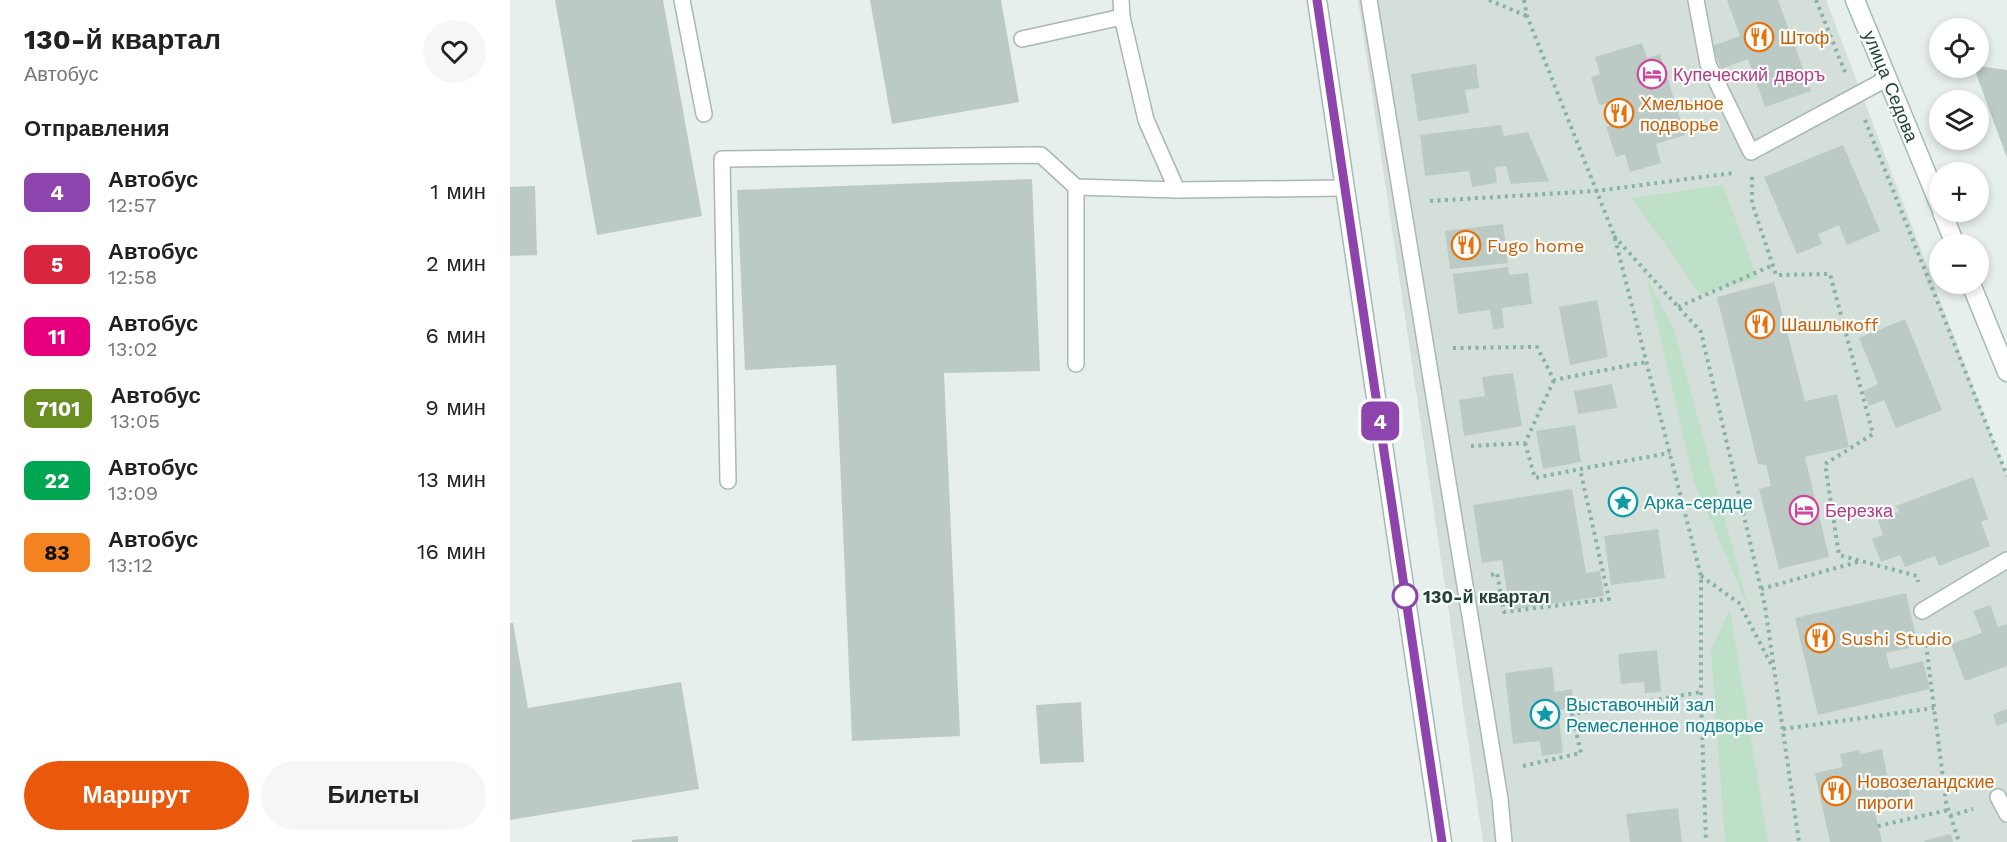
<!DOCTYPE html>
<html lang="ru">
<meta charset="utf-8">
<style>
body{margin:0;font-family:"Work Sans",sans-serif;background:#f6f6f6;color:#222;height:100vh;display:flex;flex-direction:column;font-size:22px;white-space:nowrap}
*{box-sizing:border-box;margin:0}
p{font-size:20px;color:#767676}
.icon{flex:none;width:33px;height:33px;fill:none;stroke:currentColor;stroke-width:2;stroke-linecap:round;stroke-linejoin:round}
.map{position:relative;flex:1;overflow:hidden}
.side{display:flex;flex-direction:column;background:#fff;width:510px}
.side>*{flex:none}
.badge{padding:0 12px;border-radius:9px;font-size:21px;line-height:39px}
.buttons{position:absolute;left:1419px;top:18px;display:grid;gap:12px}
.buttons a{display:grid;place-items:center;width:60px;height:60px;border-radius:50%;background:#fff;box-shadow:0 3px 9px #0003;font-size:30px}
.map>.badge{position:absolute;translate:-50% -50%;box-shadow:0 0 0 3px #fff}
h2{padding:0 24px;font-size:22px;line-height:54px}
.round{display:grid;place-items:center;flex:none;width:63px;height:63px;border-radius:32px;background:#f6f6f6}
.headline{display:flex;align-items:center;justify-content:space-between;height:102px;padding:0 24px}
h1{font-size:28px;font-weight:700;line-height:45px}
.cta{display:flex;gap:12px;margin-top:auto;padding:12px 24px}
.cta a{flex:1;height:69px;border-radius:36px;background:#ea580c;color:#fff;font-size:24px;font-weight:700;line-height:69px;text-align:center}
.cta a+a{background:#f6f6f6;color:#222}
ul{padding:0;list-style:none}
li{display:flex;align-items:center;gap:18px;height:72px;padding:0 24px}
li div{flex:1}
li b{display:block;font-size:22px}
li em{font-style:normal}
li .badge{min-width:66px;font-weight:700;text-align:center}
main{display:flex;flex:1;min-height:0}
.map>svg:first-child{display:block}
.built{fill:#d4dfda}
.green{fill:#bfe0c8}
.building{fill:#bbcac4}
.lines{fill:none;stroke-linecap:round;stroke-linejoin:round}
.service-casing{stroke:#a8b8b2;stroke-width:18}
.secondary-casing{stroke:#a4bbb3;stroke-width:21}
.path{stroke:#86b3a5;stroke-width:4;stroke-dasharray:3 4.5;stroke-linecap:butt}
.service{stroke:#fff;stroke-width:15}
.secondary{stroke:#fff;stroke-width:18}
.line-casing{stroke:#fff;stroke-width:14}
.line{stroke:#8e44ad;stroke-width:9}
.stop-dot{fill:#fff;stroke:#8e44ad;stroke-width:3}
.labels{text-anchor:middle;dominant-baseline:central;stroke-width:4.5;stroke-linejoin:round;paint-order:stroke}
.food-label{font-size:18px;fill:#c56008;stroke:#f7fbf9;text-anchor:start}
.hotel-label{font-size:18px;fill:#b23c85;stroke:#f7fbf9;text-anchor:start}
.street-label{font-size:18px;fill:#24423a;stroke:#f7fbf9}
.culture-label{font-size:18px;fill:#0d838f;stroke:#f7fbf9;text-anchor:start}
.stop-label{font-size:18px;font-weight:bold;fill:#24423a;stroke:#f7fbf9;text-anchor:start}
</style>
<main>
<section class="side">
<div class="headline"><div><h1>130-й квартал</h1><p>Автобус</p></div><a class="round"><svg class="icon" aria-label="heart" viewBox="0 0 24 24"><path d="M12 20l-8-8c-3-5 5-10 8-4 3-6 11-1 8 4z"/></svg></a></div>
<h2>Отправления</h2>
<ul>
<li><span class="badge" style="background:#8e44ad;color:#fff">4</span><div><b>Автобус</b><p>12:57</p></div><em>1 мин</em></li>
<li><span class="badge" style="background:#d7263d;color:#fff">5</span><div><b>Автобус</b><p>12:58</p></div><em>2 мин</em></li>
<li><span class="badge" style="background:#e6007e;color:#fff">11</span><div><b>Автобус</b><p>13:02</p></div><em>6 мин</em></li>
<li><span class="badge" style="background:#6b8e23;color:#fff">7101</span><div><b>Автобус</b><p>13:05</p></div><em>9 мин</em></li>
<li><span class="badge" style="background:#00a651;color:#fff">22</span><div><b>Автобус</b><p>13:09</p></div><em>13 мин</em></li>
<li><span class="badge" style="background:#f58220;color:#111">83</span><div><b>Автобус</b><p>13:12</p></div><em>16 мин</em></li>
</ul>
<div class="cta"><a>Маршрут</a><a>Билеты</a></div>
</section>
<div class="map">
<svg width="1497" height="842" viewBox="0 0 1497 842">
<rect width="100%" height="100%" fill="#e6efeb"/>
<path class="built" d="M848,0h468l181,476v366h-524z"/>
<g class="green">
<path d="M1213,185l34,93 -57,16 -68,-96z"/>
<path d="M1136,276l28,53 75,280 -55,-127z"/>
<path d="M1220,610l38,232h-43l-14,-193z"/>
</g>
<g class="building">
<path d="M45,0h108l39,216 -105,19z"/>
<path d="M360,0h131l18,102 -127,22z"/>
<path d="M1217,0h51l33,91 -46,16 -17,-48 -27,10 -9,-23 28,-10z"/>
<path d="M1132,43l5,15 13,-4 25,81 -29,9 5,19 -31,9 -5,-18 -9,3 -10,-30 10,-3 -7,-21 -10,2 -8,-28 9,-3 -5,-17z"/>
<path d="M966,64l3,24 -14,2 4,23 -51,8 -7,-47z"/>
<path d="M1468,66l29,4v88l-33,-90z"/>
<path d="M991,125l3,11 24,-4 21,49 -38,3 -5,-18 -11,1 2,16 -25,4 -3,-16 -44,5 -5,-41z"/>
<path d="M1333,145l37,86 -33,14 -8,-20 -21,9 4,10 -25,10 -33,-77z"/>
<path d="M522,179l8,192 -96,2 16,363 -108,5 -16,-376 -91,5 -8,-180z"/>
<path d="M25,186l2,69 -27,1v-69z"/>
<path d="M993,224l5,39 -58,6 -5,-38z"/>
<path d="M998,267l1,8 19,-2 4,31 -30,4 2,20 -11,1 -3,-19 -32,4 -5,-40z"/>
<path d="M1264,282l31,119 32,-7 12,53 -44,10 24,100 -50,12 -20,-80 12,-3 -5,-21 -8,-1 -41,-167z"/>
<path d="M1087,300l11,57 -38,8 -11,-58z"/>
<path d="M1395,319l37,91 -46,18 -12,-28 -15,6 -6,-15 15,-7 -19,-46z"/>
<path d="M1003,373l9,53 -58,10 -5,-36 26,-4 -3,-19z"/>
<path d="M1102,384l5,24 -39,6 -4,-23z"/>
<path d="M1065,425l6,37 -38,7 -7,-38z"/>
<path d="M1463,477l15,42 -7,3 9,24 -51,20 -4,-10 -30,11 -5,-12 -19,7 -9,-23 11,-4 -5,-15 21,-8 -3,-6z"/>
<path d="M1062,489l14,84 14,-2 4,25 -94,14 -8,-50 -20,3 -9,-58z"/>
<path d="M1148,529l7,49 -54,7 -7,-49z"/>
<path d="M1396,593l12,53 -32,7 4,16 33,-8 7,28 -112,26 -23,-97z"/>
<path d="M1480,605l8,22 9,-3v42l-42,15 -14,-37 31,-11 -9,-22z"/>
<path d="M0,623h3l15,85 153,-26 18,107 -189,31z"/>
<path d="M1147,650l4,42 -16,1 -1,-11 -23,2 -3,-30z"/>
<path d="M1042,667l3,25 17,-3 3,19 -17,2 5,43 -21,3 -2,-15 -27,3 -8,-71z"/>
<path d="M571,702l3,60 -44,2 -4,-59z"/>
<path d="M1497,709v13l-10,4 -4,-12z"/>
<path d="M1372,749l7,36 18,-4 3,15 -37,8 9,38h-52l-15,-69 28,-6 -3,-13 19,-4 1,4z"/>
<path d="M1168,808l4,34h-52l-4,-28z"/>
<path d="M1441,834l2,8h-29v-1z"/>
<path d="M168,836v6h-46v-2z"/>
</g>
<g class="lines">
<g class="service-casing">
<g id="service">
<path d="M172,0l22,114"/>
<path d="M611,0l1,17 24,103 31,70"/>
<path d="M859,0l131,799 4,43"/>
<path d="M1186,0l12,64 43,88 137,-74"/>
<path d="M512,39l100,-22"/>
<path d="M566,364v-177"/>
<path d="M218,481l-6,-322 319,-4 35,32 101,3 168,-2"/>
<path d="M1412,611l85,-51"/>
<path d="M1488,797l9,17"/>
</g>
</g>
<g class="secondary-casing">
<g id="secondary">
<path d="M807,0l125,842"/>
<path d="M1345,0l85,206"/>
<path d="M1432,212l13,32"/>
<path d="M1461,284l36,88"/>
</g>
</g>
<g class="path">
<path d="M979,0l38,16"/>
<path d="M1014,0l3,16 87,219 87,341v123l5,143"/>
<path d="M1306,0l29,72"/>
<path d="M1355,120l142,356"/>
<path d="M1242,177v26l24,72 54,-1 43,160 -48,30 14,91 78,21 1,6"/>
<path d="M920,201l166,-10 137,-18"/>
<path d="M1104,236l87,96 64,274 34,236"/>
<path d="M1168,307l95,-42"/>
<path d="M943,348l84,-1 17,33 92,-18"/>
<path d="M1015,443l10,35 45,-9"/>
<path d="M961,446l54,-3 29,-63"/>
<path d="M981,575l6,-2 7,39 105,-13 -29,-130 90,-16"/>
<path d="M1191,576l38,27 33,63"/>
<path d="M1251,589l100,-28"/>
<path d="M1415,637l21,165 13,40"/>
<path d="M1273,729l151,-21"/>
<path d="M1013,766l58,-13 -9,-39 129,-22"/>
<path d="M1440,816l23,-7"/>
<path d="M1368,826l70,-16"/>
</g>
<use href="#service" class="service"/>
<use href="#secondary" class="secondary"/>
</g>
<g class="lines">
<g class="line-casing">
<path id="line" d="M807,0l125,842"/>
</g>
<use href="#line" class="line"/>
</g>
<defs>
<g id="restaurant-ring" transform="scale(1.5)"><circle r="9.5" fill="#f7fbf9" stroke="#e8710a" stroke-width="1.5"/><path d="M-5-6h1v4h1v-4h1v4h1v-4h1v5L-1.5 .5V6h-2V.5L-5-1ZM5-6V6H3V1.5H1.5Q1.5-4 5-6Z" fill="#e8710a"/></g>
<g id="hotel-ring" transform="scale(1.5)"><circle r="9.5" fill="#f7fbf9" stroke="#d1479c" stroke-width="1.5"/><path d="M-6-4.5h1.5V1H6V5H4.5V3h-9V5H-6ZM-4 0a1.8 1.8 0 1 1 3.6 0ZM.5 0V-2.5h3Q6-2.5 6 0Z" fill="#d1479c"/></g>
<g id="sight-ring" transform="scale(1.5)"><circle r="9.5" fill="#f7fbf9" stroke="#0f9aa8" stroke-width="1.5"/><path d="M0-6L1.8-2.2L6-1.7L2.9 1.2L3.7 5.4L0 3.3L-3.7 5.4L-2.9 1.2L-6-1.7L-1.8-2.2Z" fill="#0f9aa8"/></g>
</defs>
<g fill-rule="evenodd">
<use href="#restaurant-ring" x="1249" y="37"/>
<use href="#hotel-ring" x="1142" y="74"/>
<use href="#restaurant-ring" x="1109" y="113"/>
<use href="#restaurant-ring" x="956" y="245"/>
<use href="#restaurant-ring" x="1250" y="324"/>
<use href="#sight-ring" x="1113" y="502"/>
<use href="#hotel-ring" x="1294" y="510"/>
<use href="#restaurant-ring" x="1310" y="638"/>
<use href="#sight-ring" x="1035" y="714"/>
<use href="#restaurant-ring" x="1326" y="791"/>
</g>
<circle class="stop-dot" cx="895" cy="596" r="12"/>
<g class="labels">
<g class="food-label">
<text x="1270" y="37">Штоф</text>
<text x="1130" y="103">Хмельное<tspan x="1130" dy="21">подворье</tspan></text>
<text x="977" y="245">Fugo home</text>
<text x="1271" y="324">Шашлыкoff</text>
<text x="1331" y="638">Sushi Studio</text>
<text x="1347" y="781">Новозеландские<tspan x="1347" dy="21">пироги</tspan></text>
</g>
<g class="hotel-label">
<text x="1163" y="74">Купеческий дворъ</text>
<text x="1315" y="510">Березка</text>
</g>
<g class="street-label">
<text transform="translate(1381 86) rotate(68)">улица Седова</text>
</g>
<g class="culture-label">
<text x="1134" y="502">Арка-сердце</text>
<text x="1056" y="704">Выставочный зал<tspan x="1056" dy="21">Ремесленное подворье</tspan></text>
</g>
<g class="stop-label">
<text x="913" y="596">130-й квартал</text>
</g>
</g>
</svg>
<div class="buttons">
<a><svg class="icon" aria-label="locate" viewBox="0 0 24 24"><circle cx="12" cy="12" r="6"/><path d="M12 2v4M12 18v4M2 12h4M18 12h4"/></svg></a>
<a><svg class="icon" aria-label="layers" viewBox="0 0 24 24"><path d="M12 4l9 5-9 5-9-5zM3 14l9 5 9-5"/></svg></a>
<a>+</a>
<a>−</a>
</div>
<b class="badge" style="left:870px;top:421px;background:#8e44ad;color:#fff">4</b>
</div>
</main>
